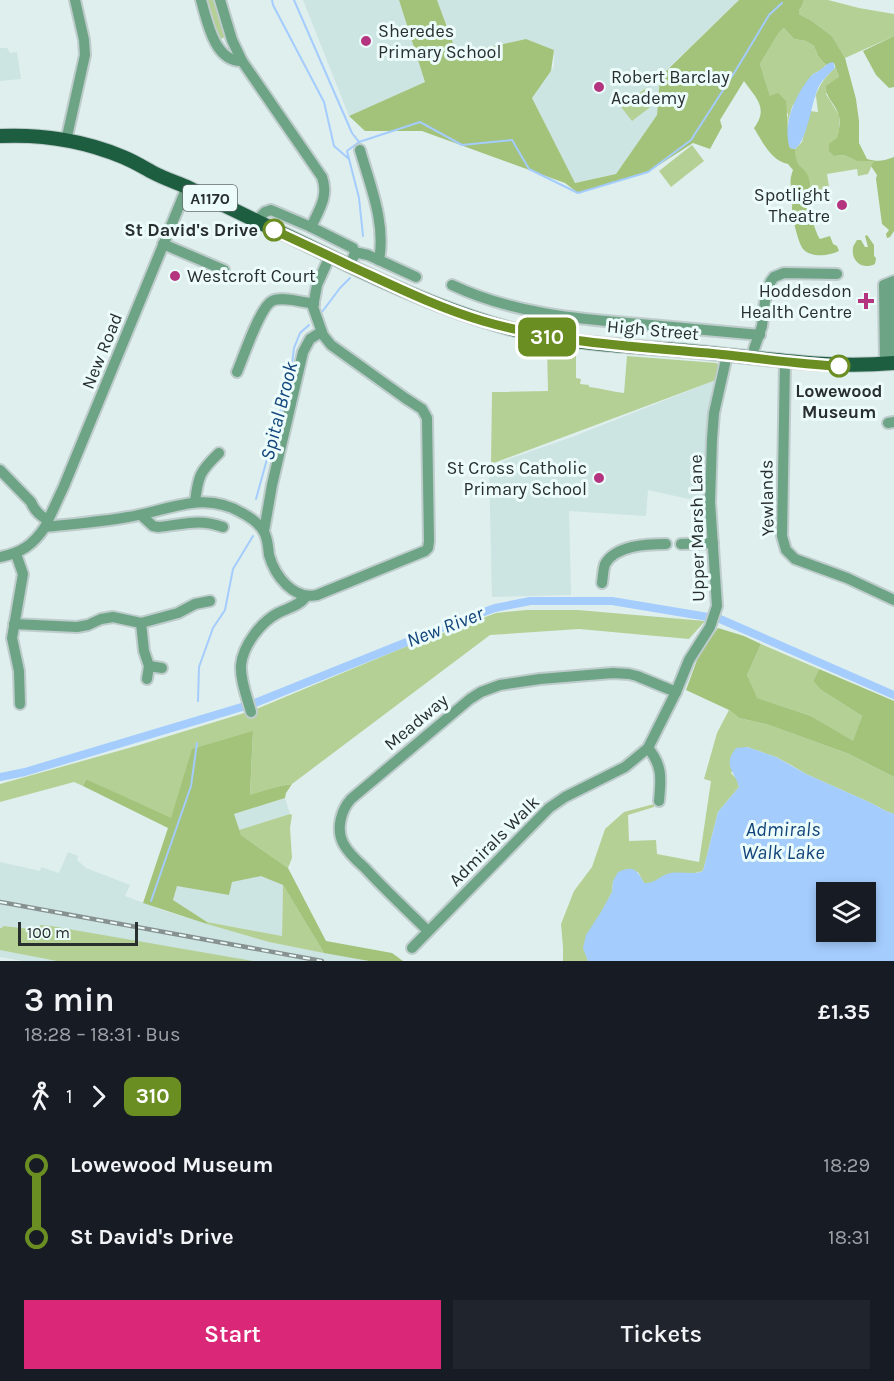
<!DOCTYPE html>
<meta charset="utf-8">
<style>
body{margin:0;font-family:Karla,sans-serif;background:#20242c;color:#f1f3f6;height:100vh;display:flex;flex-direction:column;font-size:22px;white-space:nowrap}
*{box-sizing:border-box;margin:0}
p{font-size:20px;color:#9ea1a6}
.icon{flex:none;width:33px;height:33px;fill:none;stroke:currentColor;stroke-width:2;stroke-linecap:round;stroke-linejoin:round}
.map{position:relative;height:961px;overflow:hidden}
.side{display:flex;flex-direction:column;background:#171b24;flex:1}
.side>*{flex:none}
.badge{padding:0 12px;border-radius:9px;font-size:21px;line-height:39px}
.buttons{position:absolute;left:816px;top:882px;display:grid;gap:12px}
.buttons a{display:grid;place-items:center;width:60px;height:60px;border-radius:0px;background:#171b24;box-shadow:0 3px 9px #0003;font-size:30px}
.scale{position:absolute;left:18px;bottom:15px;width:120px;box-sizing:border-box;padding-left:6px;border:3px solid #292f2f;border-top:0;font-size:16px;line-height:21px;white-space:nowrap;color:#292f2f;-webkit-text-stroke:4px #ecfcfb;paint-order:stroke}
.map>.badge{position:absolute;translate:-50% -50%;box-shadow:0 0 0 3px #fff}
.legs{display:flex;align-items:center;gap:9px;height:66px;padding:0 24px;font-size:20px}
.legs p{margin-inline-start:auto}
.summary{display:flex;align-items:center;justify-content:space-between;height:102px;padding:0 24px}
h1{font-size:33px;font-weight:600;line-height:45px}
.primary-button{display:flex;gap:12px;margin-top:auto;padding:12px 24px}
.primary-button a{flex:1;height:69px;border-radius:0px;background:#db2777;color:#fff;font-size:24px;font-weight:600;line-height:69px;text-align:center}
.primary-button a+a{background:#20242c;color:#f1f3f6}
ul{padding:0 24px;list-style:none}
li{display:flex;align-items:center;gap:21px;height:72px;font-size:22px}
li i{display:grid;place-items:center;width:9px;height:100%;margin:0 8px;background:currentColor}
li i::after{content:'';width:15px;height:15px;margin:-8px;border:4px solid;border-radius:50%;background:#171b24}
li p{margin-inline-start:auto}
li:first-child i{background:linear-gradient(#0000 50%,currentColor 0)}
li:last-child i{background:linear-gradient(currentColor 50%,#0000 0)}
.map>svg:first-child{display:block}
.built{fill:#cce4e2}
.green{fill:#b5d095}
.forest{fill:#a3c27a}
.water{fill:#a4ccfd;fill-rule:evenodd}
.lines{fill:none;stroke-linecap:round;stroke-linejoin:round}
.stream{stroke:#a4ccfd;stroke-width:2}
.canal{stroke:#a4ccfd;stroke-width:8}
.minor-casing{stroke:#becccc;stroke-width:14}
.major-casing{stroke:#becccc;stroke-width:16}
.minor{stroke:#6ea486;stroke-width:10}
.major{stroke:#1e5e40;stroke-width:14}
.rail-casing{stroke:#869190;stroke-width:4.5}
.rail{stroke:#ecfcfb;stroke-width:2;stroke-dasharray:7;stroke-linecap:butt}
.line-1-casing{stroke:#fff;stroke-width:14}
.line-1{stroke:#6b8e23;stroke-width:9}
.poi-dot{fill:#b43480;stroke:#ecfcfb;stroke-width:2}
.stop-1-dot{fill:#fff;stroke:#6b8e23;stroke-width:3}
.labels{text-anchor:middle;dominant-baseline:central;stroke-width:6;stroke-linejoin:round;paint-order:stroke}
.shield{fill:#ecfcfb;stroke:#646c6c;stroke-width:1.5}
.shield-label{font-size:16px;font-weight:bold;fill:#292f2f}
.poi-label{font-size:18px;fill:#292f2f;stroke:#ecfcfb;text-anchor:start}
.stop-label{font-size:18px;font-weight:bold;fill:#292f2f;stroke:#ecfcfb;text-anchor:end}
.street-label{font-size:18px;fill:#292f2f;stroke:#ecfcfb}
.water-label{font-size:20px;font-style:italic;fill:#13457b;stroke:#ecfcfb}
</style>
<div class="map">
<svg width="894" height="961" viewBox="0 0 894 961">
<rect width="100%" height="100%" fill="#dfefee"/>
<g class="built">
<path d="M303,0h96l26,82 -76,34z"/>
<path d="M437,0h302l-79,76 -3,39 -41,59 -42,9 -42,-85 22,-31v-17l-28,-11 -69,15z"/>
<path d="M0,48h7l3,5 7,-1 4,27 -21,2z"/>
<path d="M716,380l-8,64 -1,59 -59,-13 -2,26 -77,-5 2,84 -79,2 -3,-131 83,-29z"/>
<path d="M285,798l5,16 -51,16 -5,-16z"/>
<path d="M68,852l10,4 -1,4 9,8 44,17 -5,11 40,15 104,31 100,19h-346l-23,-4v-95l40,9 1,-4 18,6z"/>
<path d="M261,875l22,10 -1,51 -75,-14 -34,-22 4,-15 52,10 3,-13z"/>
</g>
<g class="green">
<path d="M204,0h13l9,37 -9,3z"/>
<path d="M804,0h24l31,8 35,6v22l-49,22 -13,-22 -20,-15 -13,-7v-4l3,-4z"/>
<path d="M784,28l10,11 12,2 8,5 4,10 8,9 -5,5 -8,4 -21,33 -5,18 1,-11 -18,-18 -10,-32 18,-30z"/>
<path d="M835,66l4,11 -13,17 13,21v15l-5,26 10,-1 13,6h17l-6,13 -10,2 -1,-7 -30,5 2,13 -4,1 1,5 -5,1 1,6 -10,2 -2,-22 -15,-21v-10l7,-7 8,-31 8,1 -2,-16 -1,1c5,-13 10,-20 20,-29z"/>
<path d="M646,88l11,14 -25,19 -11,-14z"/>
<path d="M692,145l12,16 -33,26 -12,-16z"/>
<path d="M547,345l29,5v28l5,1 -1,5 9,1v2c12,1 23,5 35,6l3,-37 90,7 2,5 -3,12 -225,84 1,-72 56,-1z"/>
<path d="M526,610h52l127,11 -16,18 -110,-10 -89,6 -198,149 -12,2 -30,10 3,-64 -82,87 -85,-40 -3,7 -9,-4 -74,20v-18l136,-38 118,-36 146,-61 96,-36z"/>
<path d="M761,644l58,25 -6,12 8,9 41,26 -9,26 -42,-26 -55,-18 -9,-23z"/>
<path d="M729,710l10,8 30,7 80,29 45,23v37l-8,-3 -15,-8 -65,-29 -15,-9 -15,-8 -29,-10 -16,26 6,6 2,8 -21,25 -15,59 -52,13 -7,-1 -6,-11 -25,9 -1,11 -28,56 4,13h-25v-14l-2,-23 13,-33 18,-24 13,-38 19,-17 30,-8v3l-26,8 1,26 27,-1 1,14 42,8 12,-81 -7,-2 13,-46z"/>
<path d="M290,814l2,1 -2,13 2,30 -4,10 -47,-33 -2,-5z"/>
<path d="M283,885l41,68 -55,-11 -62,-18v-2l75,14z"/>
<path d="M40,925l11,1 202,35h-196l-57,-11v-22h2l1,-2 36,4z"/>
</g>
<g class="forest">
<path d="M399,0h38l20,54 69,-15 28,11 -3,21 -19,27 43,85 41,-9 41,-59 3,-38 79,-77h65l-2,6 -3,4v4l13,7 20,15 13,22 11,41 3,22v22l8,16c11,3 17,2 27,-2v74l-4,6 -3,1 -1,-4 3,-4 -7,-6 -6,-45 1,-4 -6,-9 3,-5h-17l-13,-6 -10,1 -5,-5v-7l8,-6c2,-7 4,-17 1,-25 -4,-11 -12,-14 -12,-27l13,-9 -5,-14 -8,2 -8,-9 -4,-10 -8,-5 -12,-2 -10,-11 -6,6 -18,30 10,32 8,-3 8,8 3,44 1,3 5,1c0,19 8,15 14,29 3,8 1,17 1,24 -1,8 5,30 10,37l10,-3 3,8 4,2 2,5c-10,5 -28,7 -36,-2 -5,-7 -11,-32 -11,-41 0,-6 2,-4 1,-10 -1,-13 -5,-14 0,-28l-5,-6c-17,-3 -26,-23 -34,-36 15,-20 2,-30 -10,-47l-24,39 2,7 -12,22 -17,-6 -45,29 -70,21 -13,-10 -143,-52h-57l-16,-15 76,-34z"/>
<path d="M894,36v51l-5,1 -13,-13 -13,-24z"/>
<path d="M867,235l7,10v11l2,2 -1,6c-12,6 -24,-2 -22,-16 0,-2 3,-6 4,-8h4l4,7h3l-3,-11z"/>
<path d="M718,628l26,8 17,8 -14,31 10,23 54,18 42,25 9,-25 -41,-26 -8,-9 6,-12 75,32v76l-45,-23 -80,-29 -30,-7 -10,-8 -43,-20 14,-38z"/>
<path d="M253,731l-3,64 30,-9 12,-2 -6,9 -1,5 -51,16 7,21 47,33 38,73 66,12 11,8h-34l-45,-8 -41,-68 -22,-9 -29,6 -3,13 -52,-9 -4,14 34,22v2l-64,-21 25,-75 -85,-42 3,-7 85,39 21,-69z"/>
</g>
<g class="water">
<path d="M833,62l2,6c-6,6 -12,11 -16,18 -8,16 -11,54 -24,63l-5,-1c-8,-24 5,-52 20,-71 3,-4 7,-4 11,-8 5,-3 6,-6 12,-7z"/>
<path d="M747,747l29,10 30,17 65,29 15,8 8,3v147h-306l-5,-13 3,-13 15,-23 11,-20 1,-11 5,-9c15,-7 19,-3 26,11 10,1 15,-6 23,-9 12,-4 25,2 36,-3l15,-59 21,-25c-4,-16 -17,-21 -3,-39zM826,892h40v40h-40z"/>
</g>
<g class="lines">
<g class="stream">
<path d="M272,0l1,5 51,97 10,44 15,13"/>
<path d="M294,0l58,133 7,9"/>
<path d="M363,236l-4,-38 -12,-47 12,-9 61,-20 42,23 50,-5 17,29 49,24 70,-21 43,-32 45,-70 33,-55 13,-12"/>
<path d="M322,312l18,-24 10,-10"/>
<path d="M256,499l35,-127 3,-24 6,-15 9,-8"/>
<path d="M198,701l1,-34 14,-39 12,-18 8,-41 20,-33"/>
<path d="M151,901l40,-115 6,-43"/>
</g>
<path class="canal" d="M0,777l25,-5 230,-69 199,-80 41,-15 35,-7h82l108,18 174,76"/>
<g class="minor-casing">
<g id="minor">
<path d="M201,0c6,20 13,62 41,61l80,116c7,19 -3,33 -11,50"/>
<path d="M220,0l12,40 10,21"/>
<path d="M66,141l19,-86 -1,-15 -9,-40"/>
<path d="M360,150c10,35 26,73 19,110"/>
<path d="M256,221l9,-9 6,-2 40,17 42,21 2,5 -5,12"/>
<path d="M163,244l61,26"/>
<path d="M355,253h4l9,2 48,22"/>
<path d="M892,282l1,82"/>
<path d="M452,285c59,28 124,34 188,39 40,4 80,7 120,11"/>
<path d="M753,358l1,-9 8,-23 4,-33 5,-12 3,-4 10,-4 53,1"/>
<path d="M785,361l-3,175 4,14 9,9 52,19 47,22"/>
<path d="M885,364l-1,-79 10,-4"/>
<path d="M237,372c6,-14 23,-65 35,-71 9,-5 31,1 42,3"/>
<path d="M888,423l6,-1"/>
<path d="M0,470l31,32c3,8 9,14 17,18"/>
<path d="M195,502c3,-26 5,-31 24,-49"/>
<path d="M141,515l12,11 5,1c25,-2 39,-9 65,0"/>
<path d="M45,527l19,-41 123,-299"/>
<path d="M264,531l8,-46 31,-133 7,-13 11,-7"/>
<path d="M681,544l32,-1"/>
<path d="M16,554l7,20 -11,64 7,33 1,33"/>
<path d="M0,557c21,-4 33,-12 45,-30 28,-3 55,-5 83,-10 41,-6 75,-28 116,-3 7,4 16,10 20,18 4,7 4,15 5,23 6,21 24,45 48,40l108,-44 3,-3 1,-7 -2,-123 -5,-9 -17,-11 -74,-53 -8,-10 -10,-28 4,-22 13,-29"/>
<path d="M602,583c1,-6 1,-13 3,-19 11,-19 42,-20 61,-20"/>
<path d="M141,623l3,28 5,15 -2,13"/>
<path d="M14,624l63,3 11,-2 13,-6 12,-2 28,6 37,-10 17,-9 15,-3"/>
<path d="M149,666l13,2"/>
<path d="M251,712c-4,-15 -11,-32 -10,-47 2,-20 20,-43 37,-52 10,-5 23,-8 28,-17"/>
<path d="M648,748c15,18 13,31 11,53"/>
<path d="M428,931c-21,-21 -43,-41 -63,-63 -8,-7 -17,-15 -22,-25 -7,-14 -2,-33 8,-44l119,-100 11,-7 19,-7 40,-6 73,-6 16,1 8,2 39,16"/>
<path d="M412,948l137,-140 16,-11 60,-30 23,-19 28,-56 13,-32 21,-33 7,-21 -7,-104 2,-63 2,-26 13,-58"/>
</g>
</g>
<g class="major-casing">
<path id="major" d="M0,136c41,-2 85,5 123,21 10,4 20,10 29,15 11,6 23,10 35,15 54,27 108,52 163,79 59,28 119,54 182,68 57,12 119,13 177,19 62,6 122,16 185,10"/>
</g>
<use href="#minor" class="minor"/>
<use href="#major" class="major"/>
<g class="rail-casing">
<path id="rail" d="M0,902l322,59"/>
</g>
<use href="#rail" class="rail"/>
</g>
<g class="lines">
<g class="line-1-casing">
<path id="line-1" d="M274,230c25,12 50,23 74,35 44,20 88,42 135,56 74,22 149,25 225,32 43,4 87,11 131,13"/>
</g>
<use href="#line-1" class="line-1"/>
</g>
<g class="poi-dot">
<circle cx="366" cy="41" r="6"/>
<circle cx="599" cy="87" r="6"/>
<circle cx="842" cy="205" r="6"/>
<circle cx="175" cy="276" r="6"/>
<path d="M863 292h6v6h6v6h-6v6h-6v-6h-6v-6h6z"/>
<circle cx="599" cy="478" r="6"/>
</g>
<g class="stop-1-dot">
<circle cx="274" cy="230" r="10"/>
<circle cx="839" cy="366" r="10"/>
</g>
<g class="labels">
<rect class="shield" x="183" y="185" width="54" height="26" rx="4.5"/>
<g class="shield-label">
<text x="210" y="198">A1170</text>
</g>
<g class="poi-label">
<text x="378" y="31">Sheredes<tspan x="378" dy="21">Primary School</tspan></text>
<text x="611" y="77">Robert Barclay<tspan x="611" dy="21">Academy</tspan></text>
<text x="830" y="195" text-anchor="end">Spotlight<tspan x="830" dy="21">Theatre</tspan></text>
<text x="187" y="276">Westcroft Court</text>
<text x="852" y="291" text-anchor="end">Hoddesdon<tspan x="852" dy="21">Health Centre</tspan></text>
<text x="587" y="468" text-anchor="end">St Cross Catholic<tspan x="587" dy="21">Primary School</tspan></text>
</g>
<g class="stop-label">
<text x="258" y="230">St David's Drive</text>
<text x="839" y="391" text-anchor="middle">Lowewood<tspan x="839" dy="21">Museum</tspan></text>
</g>
<g class="street-label">
<text transform="translate(653 330) rotate(5)">High Street</text>
<text transform="translate(102 351) rotate(-68)">New Road</text>
<text transform="translate(767 498) rotate(-91)">Yewlands</text>
<text transform="translate(697 528) rotate(-91)">Upper Marsh Lane</text>
<text transform="translate(416 722) rotate(-40)">Meadway</text>
<text transform="translate(494 841) rotate(-45)">Admirals Walk</text>
</g>
<g class="water-label">
<text transform="translate(279 411) rotate(-76)">Spital Brook</text>
<text transform="translate(445 627) rotate(-21)">New River</text>
<text x="783" y="829">Admirals<tspan x="783" dy="23">Walk Lake</tspan></text>
</g>
</g>
</svg>
<div class="buttons">
<a><svg class="icon" aria-label="layers" viewBox="0 0 24 24"><path d="M12 4l9 5-9 5-9-5zM3 14l9 5 9-5"/></svg></a>
</div>
<div class="scale">100 m</div>
<b class="badge" style="left:547px;top:337px;background:#6b8e23;color:#fff">310</b>
</div>
<section class="side">
<div class="summary"><div><h1>3 min</h1><p>18:28 – 18:31 · Bus</p></div><b>£1.35</b></div>
<div class="legs"><svg class="icon" aria-label="walk" viewBox="0 0 24 24"><circle cx="13" cy="4" r="2"/><path d="M13 8l-2 6 4 7M11 14l-3 7M7 12l3-4h3l4 4"/></svg>1<svg class="icon" aria-label="forward" viewBox="0 0 24 24"><path d="M9 5l7 7-7 7"/></svg><b class="badge" style="background:#6b8e23;color:#fff">310</b></div>
<ul>
<li><i style="color:#6b8e23"></i><b>Lowewood Museum</b><p>18:29</p></li>
<li><i style="color:#6b8e23"></i><b>St David's Drive</b><p>18:31</p></li>
</ul>
<div class="primary-button"><a>Start</a><a>Tickets</a></div>
</section>
